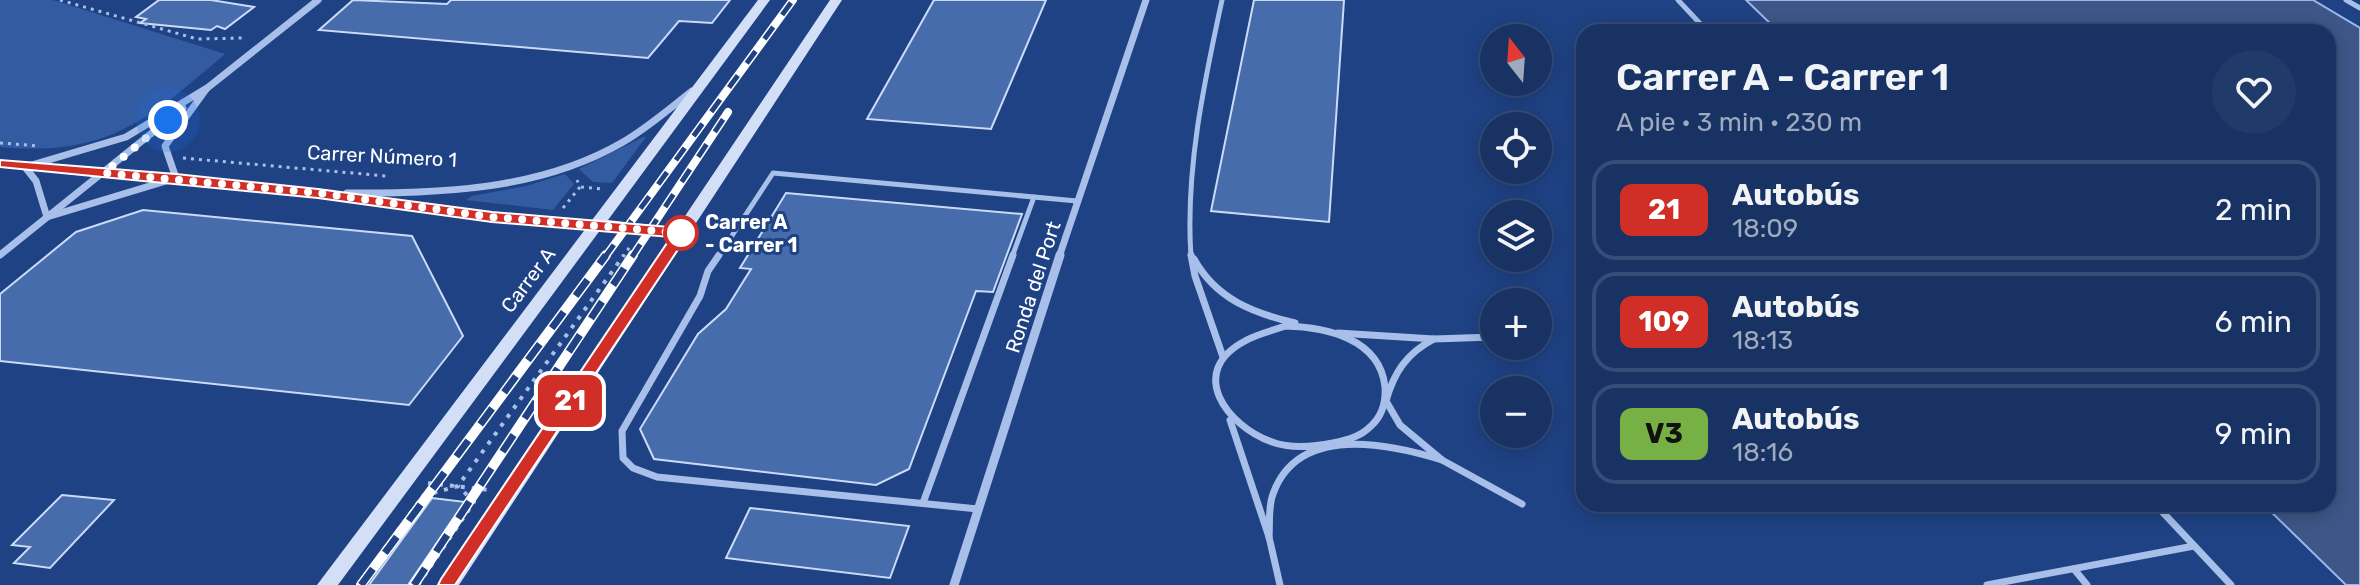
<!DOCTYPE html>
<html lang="es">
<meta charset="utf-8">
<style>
body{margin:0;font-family:Rubik,sans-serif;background:#203a69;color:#f1f3f6;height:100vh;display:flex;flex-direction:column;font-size:30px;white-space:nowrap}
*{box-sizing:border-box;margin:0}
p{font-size:26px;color:#9eaabe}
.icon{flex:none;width:44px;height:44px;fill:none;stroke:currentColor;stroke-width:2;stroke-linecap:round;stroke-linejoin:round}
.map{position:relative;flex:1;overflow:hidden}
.side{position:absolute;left:1576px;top:24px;width:760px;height:488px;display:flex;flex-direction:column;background:#173263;border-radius:24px;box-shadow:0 4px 20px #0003,0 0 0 2px #364d78}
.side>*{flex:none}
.badge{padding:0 16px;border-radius:12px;font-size:28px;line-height:52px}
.needle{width:52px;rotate:343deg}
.fabs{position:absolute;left:1480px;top:24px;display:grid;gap:16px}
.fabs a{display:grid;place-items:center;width:72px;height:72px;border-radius:50%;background:#173263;box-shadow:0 4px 20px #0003,0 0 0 2px #364d78;font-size:40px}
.you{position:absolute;width:40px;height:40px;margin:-20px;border:6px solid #fff;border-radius:50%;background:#1a73e8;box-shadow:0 0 0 12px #1a73e833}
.map>.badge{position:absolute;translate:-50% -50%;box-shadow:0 0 0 4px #fff}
.round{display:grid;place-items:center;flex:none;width:84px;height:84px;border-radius:42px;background:#203a69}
.summary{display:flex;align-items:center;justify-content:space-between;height:136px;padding:0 40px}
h1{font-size:38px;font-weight:600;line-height:60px}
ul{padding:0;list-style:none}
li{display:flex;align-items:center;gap:24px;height:100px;margin:0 16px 12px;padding:0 24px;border:4px solid #364d78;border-radius:24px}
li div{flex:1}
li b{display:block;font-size:30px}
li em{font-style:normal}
li .badge{min-width:88px;font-weight:700;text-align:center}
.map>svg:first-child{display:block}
.green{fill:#335ba1}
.water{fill:#3e5788;stroke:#9ab8eb;stroke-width:2}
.building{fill:#476cac;stroke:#cbdbf7;stroke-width:2}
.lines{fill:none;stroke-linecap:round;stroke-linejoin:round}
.path-far1{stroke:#a7bfe9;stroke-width:3;stroke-dasharray:3 5;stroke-linecap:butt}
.path{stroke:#a7bfe9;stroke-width:4;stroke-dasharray:4 7;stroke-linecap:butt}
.lane-far1{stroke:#a7bfe9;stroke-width:5}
.lane{stroke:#a7bfe9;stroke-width:7}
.street-far1{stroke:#a7bfe9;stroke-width:7}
.street{stroke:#a7bfe9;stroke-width:9}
.secondary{fill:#d2dff7;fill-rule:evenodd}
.rail-far1-casing{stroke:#fff;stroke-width:8}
.rail-casing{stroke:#fff;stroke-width:10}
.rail-far1{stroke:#1f4284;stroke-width:5;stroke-dasharray:15;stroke-linecap:butt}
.rail{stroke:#1f4284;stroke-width:7;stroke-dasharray:20;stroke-linecap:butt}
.line{fill:#d02e26;stroke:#fff;stroke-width:2}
.walk{stroke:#fff;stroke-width:8;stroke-dasharray:0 14.4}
.stop-dot{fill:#fff;stroke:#d02e26;stroke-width:4}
.labels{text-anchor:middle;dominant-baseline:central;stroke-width:6;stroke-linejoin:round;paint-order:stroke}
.street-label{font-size:20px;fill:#fff;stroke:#1f4284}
.stop-label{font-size:20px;font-weight:bold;fill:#fff;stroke:#1f4284;text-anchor:start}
</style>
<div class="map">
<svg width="2360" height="585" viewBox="0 0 2360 585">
<rect width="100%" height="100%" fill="#1f4284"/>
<g class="green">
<path d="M0,0h53l172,54c-78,66 -117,103 -225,93z"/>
<path d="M643,137h3l-34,46 -19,-1 -14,-13z"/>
<path d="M565,174l9,10 -21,26 -87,-10 6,-4 54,-10z"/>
</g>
<path class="water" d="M1746,0h567l47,28v557h-14l-83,-81h65v-472h-549z"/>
<g class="building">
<path d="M159,0h52l43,7 -29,22 -8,-3 -6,4 -71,-7 6,-4 -10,-2z"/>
<path d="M353,0l94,4 4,-4h279l-18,23 -33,-2 -31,37 -329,-28z"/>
<path d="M934,0h112l-55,129 -124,-10z"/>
<path d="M1254,0h90l-15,222 -118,-11z"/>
<path d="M786,193l236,21 -29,78 -17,-1 -67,178 -33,16 -222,-26 -14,-30 58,-95 28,-25 25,-40 -11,-1z"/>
<path d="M143,210l269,26 51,100 -54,69 -409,-44v-67l76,-62z"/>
<path d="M62,495l52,5 -64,68 -36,-5 16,-16 -18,-2z"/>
<path d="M432,498l33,4 -57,83h-39z"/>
<path d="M750,508l159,18 -19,52 -164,-20z"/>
</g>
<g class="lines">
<g class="path-far1">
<path d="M60,0l137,39 47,-1"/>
<path d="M0,143l39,3"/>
<path d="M183,158l203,18"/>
<path d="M581,187l23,2"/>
<path d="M563,208l17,-21 -3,-7"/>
<path d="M623,257l8,-12"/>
</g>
<g class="path">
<path d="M428,483l61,7"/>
<path d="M358,585l65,-89 35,-10 166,-231"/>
<path d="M418,585l56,-83 -16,-16"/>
</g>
<g class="lane-far1">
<path d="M1678,0l30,32"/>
<path d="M2346,0l14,8"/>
<path d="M718,257l55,-84 304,28"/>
<path d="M1012,257l22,-60"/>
<path d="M1191,257c-6,-86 13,-174 31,-257"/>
</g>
<g class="lane">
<path d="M719,255l-11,16 -8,25 -78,135 1,27 10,10 24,9 321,32"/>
<path d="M1191,255l4,21 28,81"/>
<path d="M1194,259c22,40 59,54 101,64"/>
<path d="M1285,326c40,1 95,12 100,61 1,15 -3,29 -14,39 -11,11 -24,14 -38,17 -20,4 -42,6 -61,-1 -45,-16 -86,-70 -27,-101 12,-7 27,-10 40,-15z"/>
<path d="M1434,339l60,-2"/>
<path d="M1230,420l39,117 11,48"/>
<path d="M1442,460l80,44"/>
<path d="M923,503l90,-248"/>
<path d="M2155,504l76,81"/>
<path d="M1269,537c1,-14 -1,-30 4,-43 25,-70 114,-51 169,-34l-42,-35 -14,-24c8,-29 21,-48 48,-62l-96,-6"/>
<path d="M2074,569l13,16"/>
<path d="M1987,585l207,-39"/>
</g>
<g class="street-far1">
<path d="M207,88l-42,58 11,32 -129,39 -11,-36 -11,-14 101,-30z"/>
<path d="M206,89l112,-89"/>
<path d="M0,164l318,29 174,24 105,7"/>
<path d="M347,193c94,0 192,-2 276,-51 24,-14 46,-33 69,-51"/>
<path d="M0,255l183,-147"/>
<path d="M1059,257l87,-257"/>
</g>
<path class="street" d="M954,585l106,-330"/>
<path class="secondary" d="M758,0h12l-162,220 69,8 153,-228h12l-383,585h-21l233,-348 -70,-8 -263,356h-21z"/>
<g class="rail-far1-casing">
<g id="rail-far1">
<path d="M605,257l188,-257"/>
<path d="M632,257l96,-145"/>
</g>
</g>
<g class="rail-casing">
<g id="rail">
<path d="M361,585l245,-330"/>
<path d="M414,585l219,-330"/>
</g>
</g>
<use href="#rail-far1" class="rail-far1"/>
<use href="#rail" class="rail"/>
</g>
<path class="line" d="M0,160l176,14 142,15 174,23 189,16 8,5 -234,352h-17l3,-6 230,-342 -179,-15 -174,-24 -318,-31z"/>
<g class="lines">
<path class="walk" d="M168,120l-64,53 214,20 174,24 189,16"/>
</g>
<circle class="stop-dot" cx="681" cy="233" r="16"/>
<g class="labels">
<g class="street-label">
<text transform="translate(382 156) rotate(3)">Carrer Número 1</text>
<text transform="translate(528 280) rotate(-53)">Carrer A</text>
<text transform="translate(1033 287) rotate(-72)">Ronda del Port</text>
</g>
<g class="stop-label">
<text x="705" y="222">Carrer A<tspan x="705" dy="23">- Carrer 1</tspan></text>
</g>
</g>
</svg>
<div class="fabs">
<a><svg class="needle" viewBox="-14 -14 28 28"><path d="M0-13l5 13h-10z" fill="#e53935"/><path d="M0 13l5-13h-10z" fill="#9eaabe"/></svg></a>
<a><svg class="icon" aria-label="locate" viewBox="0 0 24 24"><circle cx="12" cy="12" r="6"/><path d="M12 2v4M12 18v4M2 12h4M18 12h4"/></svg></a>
<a><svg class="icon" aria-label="layers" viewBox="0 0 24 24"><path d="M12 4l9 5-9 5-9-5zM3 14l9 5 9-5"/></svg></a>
<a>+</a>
<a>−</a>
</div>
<div class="you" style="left:168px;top:120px"></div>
<b class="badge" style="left:570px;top:401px;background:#d02e26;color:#fff">21</b>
<section class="side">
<div class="summary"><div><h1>Carrer A - Carrer 1</h1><p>A pie · 3 min · 230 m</p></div><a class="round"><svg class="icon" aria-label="heart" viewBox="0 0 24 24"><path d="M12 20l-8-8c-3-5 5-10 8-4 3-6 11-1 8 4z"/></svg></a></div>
<ul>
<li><span class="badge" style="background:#d02e26;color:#fff">21</span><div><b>Autobús</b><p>18:09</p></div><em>2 min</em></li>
<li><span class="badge" style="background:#d02e26;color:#fff">109</span><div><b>Autobús</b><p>18:13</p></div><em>6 min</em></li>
<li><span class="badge" style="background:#77b045;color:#111">V3</span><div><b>Autobús</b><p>18:16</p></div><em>9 min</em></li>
</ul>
</section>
</div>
